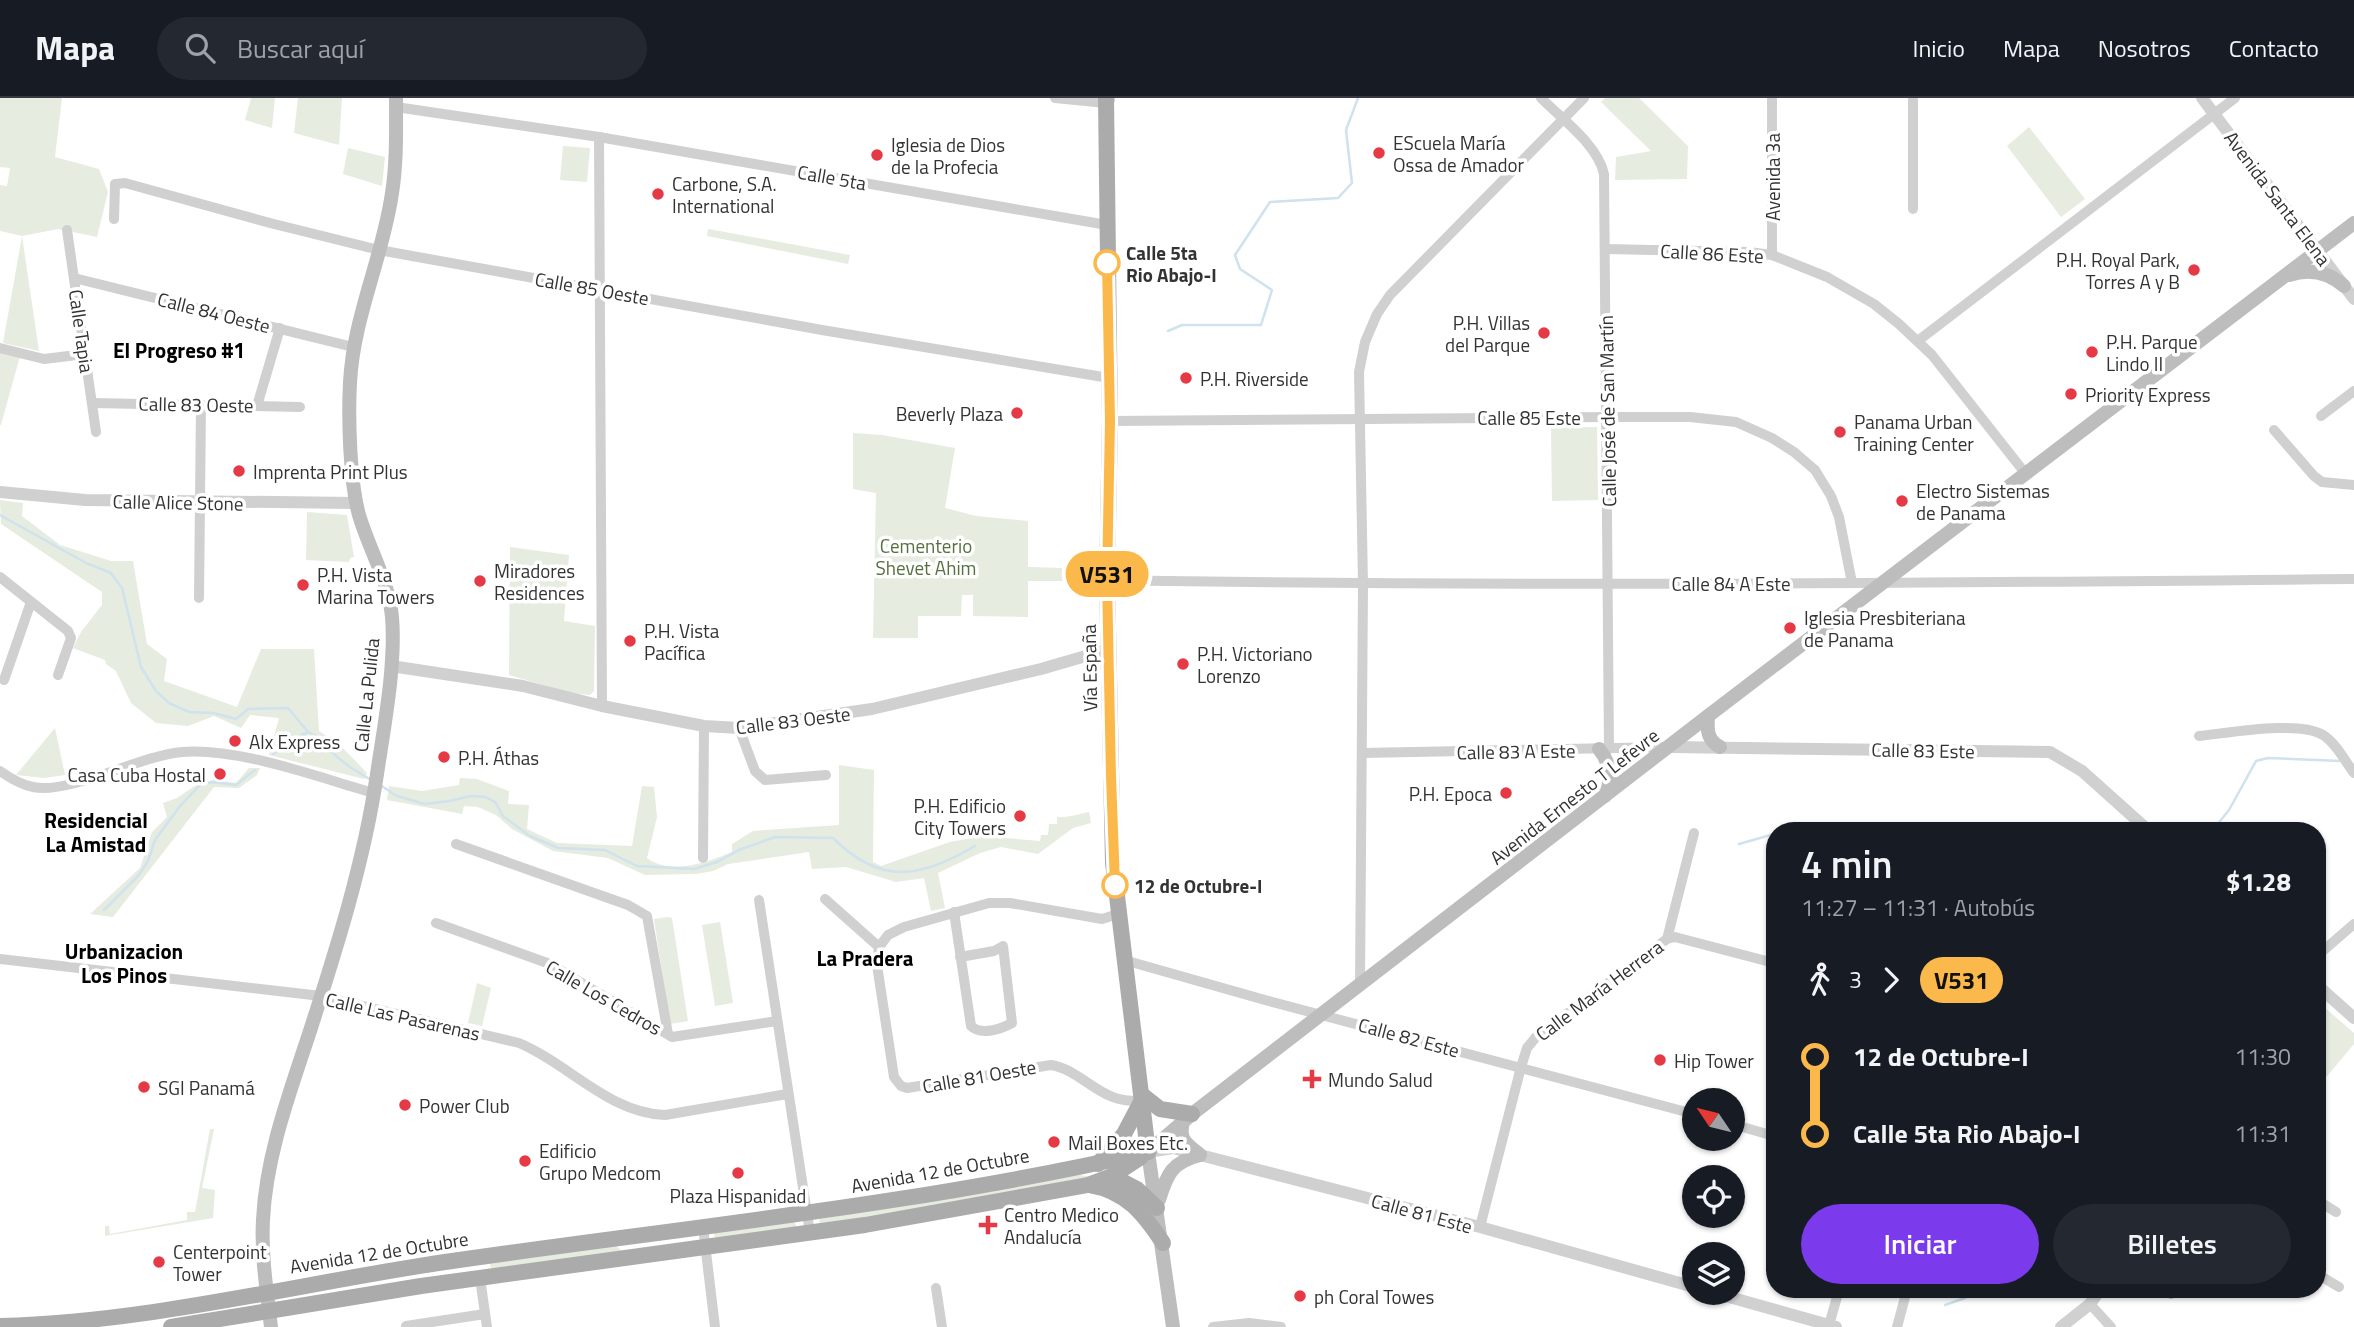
<!DOCTYPE html>
<html lang="es">
<meta charset="utf-8">
<style>
body{margin:0;font-family:"Titillium Web",sans-serif;background:#242831;color:#f1f3f6;height:100vh;display:flex;flex-direction:column;font-size:26px;white-space:nowrap}
*{box-sizing:border-box;margin:0}
p{font-size:23px;color:#9ea1a6}
.icon{flex:none;width:38px;height:38px;fill:none;stroke:currentColor;stroke-width:2;stroke-linecap:round;stroke-linejoin:round}
.map{position:relative;flex:1;overflow:hidden}
.side{position:absolute;left:1766px;top:724px;width:560px;height:476px;display:flex;flex-direction:column;background:#171b24;border-radius:28px;box-shadow:0 2px 5px #0004}
.side>*{flex:none}
.badge{padding:0 14px;border-radius:23px;font-size:24px;line-height:46px}
.needle{width:46px;rotate:305deg}
.fabs{position:absolute;left:1682px;top:990px;display:grid;gap:14px}
.fabs a{display:grid;place-items:center;width:63px;height:63px;border-radius:50%;background:#171b24;box-shadow:0 2px 5px #0004;font-size:35px}
.map>.badge{position:absolute;translate:-50% -50%;box-shadow:0 0 0 4px #fff}
.legs{display:flex;align-items:center;gap:10px;height:77px;padding:0 35px;font-size:23px}
.legs p{margin-inline-start:auto}
.summary{display:flex;align-items:center;justify-content:space-between;height:119px;padding:0 35px}
h1{font-size:38px;font-weight:600;line-height:52px}
.cta{display:flex;gap:14px;margin-top:auto;padding:14px 35px}
.cta a{flex:1;height:80px;border-radius:42px;background:#7c3aed;color:#fff;font-size:28px;font-weight:600;line-height:80px;text-align:center}
.cta a+a{background:#242831;color:#f1f3f6}
ul{padding:0 35px;list-style:none}
li{display:flex;align-items:center;gap:24px;height:77px;font-size:26px}
li i{display:grid;place-items:center;width:10px;height:100%;margin:0 9px;background:currentColor}
li i::after{content:'';width:18px;height:18px;margin:-9px;border:5px solid;border-radius:50%;background:#171b24}
li p{margin-inline-start:auto}
li:first-child i{background:linear-gradient(#0000 50%,currentColor 0)}
li:last-child i{background:linear-gradient(currentColor 50%,#0000 0)}
header{display:flex;align-items:center;gap:42px;box-sizing:border-box;height:98px;padding:0 35px;background:#171b24;border-bottom:2px solid #363941}
header strong{font-size:33px}
nav{display:flex;gap:38px;margin-inline-start:auto;font-size:24px}
.search{width:490px;height:63px;background:#242831;display:flex;align-items:center;gap:18px;box-sizing:border-box;padding:0 24px;border-radius:38px;color:#9ea1a6;font-size:26px}
.map>svg:first-child{display:block}
.green{fill:#e6ecdf}
.lines{fill:none;stroke-linecap:round;stroke-linejoin:round}
.stream{stroke:#cfe2ee;stroke-width:2.5}
.minor{stroke:#d0d0d0;stroke-width:10}
.tertiary{stroke:#d0d0d0;stroke-width:12}
.secondary{stroke:#bdbdbd;stroke-width:14}
.primary{stroke:#ababab;stroke-width:16}
.line-1-casing{stroke:#fff;stroke-width:16}
.line-1{stroke:#fcb94b;stroke-width:10}
.poi-dot{fill:#e63946;stroke:#fff;stroke-width:2.5}
.stop-1-dot{fill:#fff;stroke:#fcb94b;stroke-width:3.5}
.labels{text-anchor:middle;dominant-baseline:central;stroke-width:7;stroke-linejoin:round;paint-order:stroke}
.poi-label{font-size:19px;fill:#333;stroke:#fff;text-anchor:start}
.street-label{font-size:19px;fill:#333;stroke:#fff}
.stop-label{font-size:19px;font-weight:bold;fill:#333;stroke:#fff;text-anchor:start}
.park-label{font-size:19px;fill:#56703f;stroke:#fff}
.neighbourhood-label{font-size:21px;font-weight:bold;fill:#000;stroke:#fff}
</style>
<header>
<strong>Mapa</strong>
<div class="search"><svg class="icon" aria-label="search" viewBox="0 0 24 24"><circle cx="10" cy="10" r="6"/><path d="M15 15l6 6"/></svg>Buscar aquí</div>
<nav><a>Inicio</a><a>Mapa</a><a>Nosotros</a><a>Contacto</a></nav>
</header>
<div class="map">
<svg width="2354" height="1229" viewBox="0 0 2354 1229">
<rect width="100%" height="100%" fill="#fff"/>
<g class="green">
<path d="M0,0h62l-7,59 44,12 9,23 -11,45 -39,-8 -36,7 17,115 -36,-8 19,-107 -22,-5v-46l7,1 3,-18 -10,-1z"/>
<path d="M251,0h24l-3,30 -27,-8z"/>
<path d="M298,0h44l-3,47 -45,-12z"/>
<path d="M1605,0h34l49,48 -1,33 -72,1 1,-23 35,-6 -50,-49z"/>
<path d="M2029,29l56,72 -24,18 -54,-71z"/>
<path d="M563,48l27,2 -3,34 -27,-2z"/>
<path d="M348,50l37,9 -3,29 -39,-12z"/>
<path d="M708,131l17,3 125,23 -2,9 -141,-28z"/>
<path d="M0,252l20,6 -19,69h-1z"/>
<path d="M1597,329l1,73 -46,1 -1,-73z"/>
<path d="M853,335l29,2 73,13 -10,60 31,8 52,5v46l35,1v13h-35v36l-55,-1v-21h-11l-1,21h-43v22h-45l3,-145 -23,-4z"/>
<path d="M0,402l23,3 -1,13 38,29 51,16h22l14,83 20,15 -3,22 73,26 24,-58h53l5,82 20,13 28,29 -3,6 -95,-24 10,-37 -29,-3 -9,13 -27,-12 -26,10 -32,-3 -25,-20 -15,-32 -10,-7 -1,-4 -32,-12 8,-16 21,-27v-13l-101,-68z"/>
<path d="M307,414l40,3 7,42 -4,1 -1,4 -43,-2z"/>
<path d="M510,449l59,8 -5,66 31,5 -1,65 -4,4 -19,-2 -62,-18z"/>
<path d="M55,630l10,47 -21,3 -28,-3z"/>
<path d="M839,667l35,5 -1,92 8,4 69,-24 32,-6 58,5 1,-6h7l1,-11h8v-7c11,1 21,-3 32,-5l2,11 -18,5 -35,26 -37,-7 -21,6 -42,20 7,35 -14,3 -7,-33 -28,4 -50,-15 -34,2 -3,-17 -81,12 -15,7 -17,3 -51,1 -37,-17 -55,-7 -41,-22 -16,-14 -18,-8 -14,-1 -2,8 -75,-14 2,-14 33,5 37,-6 1,-7 17,1 32,12 -1,13 21,1 -2,24 30,14 75,3 10,-60 12,1 3,30 -10,41c24,18 61,4 85,-6v-8l21,-13 86,-6z"/>
<path d="M249,670h11l-3,7 -18,13 -25,-1 -101,130 -23,-3 50,-46 12,-36 15,-15 -4,-14 14,-5 22,-15 15,-3 22,3z"/>
<path d="M668,819l4,1 16,103 -18,3 -16,-105z"/>
<path d="M720,824l13,81 -18,3 -13,-81z"/>
<path d="M477,885l14,5 -9,38 -14,-3z"/>
<path d="M2317,903l37,32v11l-37,44z"/>
<path d="M210,1031h4l-12,59 13,2 -2,28 -108,18v-10h4l1,8 77,-14v-8h8z"/>
<path d="M1075,1076l15,3 -267,50 -4,-6 1,-2z"/>
<path d="M794,1123l3,7 -82,10 -1,-5z"/>
<path d="M615,1147l7,6 -131,19 -1,-8z"/>
</g>
<g class="lines">
<g class="stream">
<path d="M1168,233l14,-6h79l11,-35 -32,-21 -5,-14 35,-53 68,-4 14,-15 -6,-53 12,-32"/>
<path d="M0,417l86,48 25,10 11,15 19,79 15,24 13,12 20,9 24,1 23,6 12,-10 40,-1 20,24 13,7 16,18 13,10 21,13"/>
<path d="M273,656l14,-12 21,-10"/>
<path d="M380,687l17,11 28,8 24,-3 22,-5 14,1 10,5 8,14 27,20 28,12 47,2 32,16 57,3 23,-7 22,-12 36,-13 58,1c48,48 88,40 142,8"/>
<path d="M1784,733c20,-5 36,-14 55,0"/>
<path d="M2212,733l17,-21 27,-49 12,-3 73,3"/>
<path d="M1739,746l35,-10"/>
<path d="M104,812l35,-35 9,-14 7,-21 25,-34 20,-21 13,-3 23,3 19,-15"/>
<path d="M1945,1207l20,-7 13,-8"/>
</g>
<g class="minor">
<path d="M1055,0l51,5 4,-3"/>
<path d="M1541,0c21,21 57,47 63,76l5,575"/>
<path d="M1913,0v111"/>
<path d="M396,9l203,30 508,88"/>
<path d="M599,39l3,569"/>
<path d="M114,121l1,-35 10,-1 145,40 109,27 443,80 287,48"/>
<path d="M67,132l29,202"/>
<path d="M1605,151l144,3 23,3 55,22 47,27 25,20 33,31 93,118"/>
<path d="M1772,157v-157"/>
<path d="M74,180l279,69"/>
<path d="M1919,242l316,-242"/>
<path d="M0,250l44,11 41,-5"/>
<path d="M92,305l208,4"/>
<path d="M257,308l23,-78"/>
<path d="M2321,318l33,-25"/>
<path d="M1110,323l497,-4h83l46,5 36,16 22,14 21,18 16,26 8,21 13,66"/>
<path d="M2274,332l40,46 8,6 32,3"/>
<path d="M0,479l68,54 3,7 -13,37"/>
<path d="M1107,482c416,7 831,3 1247,-1"/>
<path d="M199,500l2,-194"/>
<path d="M4,582l27,-78"/>
<path d="M739,630l16,43 10,9 61,-5"/>
<path d="M2199,638c30,-3 100,-16 124,-1 13,8 22,26 31,38"/>
<path d="M1362,655l306,-6"/>
<path d="M0,673c10,7 21,14 33,16 36,8 108,-32 149,-35 56,-5 138,26 192,41"/>
<path d="M456,746l172,61 19,11 21,118"/>
<path d="M703,760l1,-132"/>
<path d="M825,801l54,48"/>
<path d="M759,802l51,333"/>
<path d="M954,814l17,114c10,10 30,3 41,-3l-9,-77 -9,5 -34,6"/>
<path d="M436,825l114,41 122,73 105,-16"/>
<path d="M1667,841l27,-106"/>
<path d="M879,849l-2,18 17,112 7,9 6,2 144,-23c32,5 52,42 91,35"/>
<path d="M879,849l9,-12 16,-8 85,-24h21l92,16 16,-5"/>
<path d="M2317,858l37,-32"/>
<path d="M0,861l321,37 198,47c50,21 90,70 146,72l122,-21"/>
<path d="M1124,862l141,40 429,114"/>
<path d="M1360,887l3,-401 -4,-212 6,-30 12,-28 13,-19 194,-197"/>
<path d="M1732,1026l42,12"/>
<path d="M2317,1102l19,12"/>
<path d="M703,1129l12,100"/>
<path d="M1480,1129l41,-160 6,-19 9,-11 131,-98 8,-2 99,26"/>
<path d="M2317,1176l22,13"/>
<path d="M480,1180l7,49"/>
<path d="M936,1190l6,39"/>
<path d="M2171,1196l3,-4"/>
<path d="M2090,1206l21,23"/>
<path d="M1829,1227l10,-35"/>
<path d="M406,1228l79,-12"/>
<path d="M1213,1229l36,-4 32,4"/>
<path d="M1897,1229l10,-37"/>
</g>
<g class="tertiary">
<path d="M2202,0l152,201"/>
<path d="M0,394l85,8 271,3"/>
<path d="M391,568l132,20 79,20 102,20 35,2 133,-19 169,-40 69,-20"/>
<path d="M1670,649l380,5 32,19 67,60"/>
<path d="M2317,887l37,33"/>
<path d="M1148,1054l25,-4 27,7 280,72 214,60"/>
<path d="M1715,1195l121,34"/>
<path d="M2061,1229l29,-23 10,-14"/>
</g>
<g class="secondary">
<path d="M2289,177c21,-7 39,-3 55,11"/>
<path d="M1708,618c-1,14 -1,24 12,31"/>
<path d="M1599,651c12,15 14,30 6,47"/>
<path d="M1183,1024c-5,18 4,22 17,33"/>
<path d="M1159,1102c8,-26 13,-38 41,-45"/>
<path d="M271,1229c-4,-35 -10,-71 -8,-107 3,-65 27,-128 47,-189 27,-84 54,-169 67,-257 7,-47 19,-109 15,-157 -3,-35 -23,-68 -33,-102 -9,-33 -11,-96 -9,-132 3,-65 33,-126 42,-190 5,-31 4,-64 4,-95"/>
<path d="M1173,1229l-25,-175 44,-38 516,-398 646,-493"/>
</g>
<g class="primary">
<path d="M1106,0l4,323 -3,159 6,283 35,289"/>
<path d="M1141,996l19,15 32,5"/>
<path d="M1098,1066l26,-30 18,-34"/>
<path d="M1112,1078l25,13 20,19"/>
<path d="M1090,1087c36,6 54,29 73,58"/>
<path d="M0,1228c150,-4 297,-42 445,-64 234,-34 472,-57 703,-110"/>
<path d="M171,1229l250,-41 444,-61 223,-40 24,-9 29,-19"/>
</g>
</g>
<g class="lines">
<g class="line-1-casing">
<path id="line-1" d="M1107,165l3,158 -3,159 4,196 4,109"/>
</g>
<use href="#line-1" class="line-1"/>
</g>
<g class="poi-dot">
<circle cx="1379" cy="55" r="7"/>
<circle cx="877" cy="57" r="7"/>
<circle cx="658" cy="96" r="7"/>
<circle cx="2194" cy="172" r="7"/>
<circle cx="1544" cy="235" r="7"/>
<circle cx="2092" cy="254" r="7"/>
<circle cx="1186" cy="280" r="7"/>
<circle cx="2071" cy="296" r="7"/>
<circle cx="1017" cy="315" r="7"/>
<circle cx="1840" cy="334" r="7"/>
<circle cx="239" cy="373" r="7"/>
<circle cx="1902" cy="403" r="7"/>
<circle cx="480" cy="483" r="7"/>
<circle cx="303" cy="487" r="7"/>
<circle cx="1790" cy="530" r="7"/>
<circle cx="630" cy="543" r="7"/>
<circle cx="1183" cy="566" r="7"/>
<circle cx="235" cy="643" r="7"/>
<circle cx="444" cy="659" r="7"/>
<circle cx="220" cy="676" r="7"/>
<circle cx="1506" cy="695" r="7"/>
<circle cx="1020" cy="718" r="7"/>
<circle cx="1660" cy="962" r="7"/>
<path d="M1308.5 970.5h7v7h7v7h-7v7h-7v-7h-7v-7h7z"/>
<circle cx="144" cy="989" r="7"/>
<circle cx="405" cy="1007" r="7"/>
<circle cx="1054" cy="1044" r="7"/>
<circle cx="525" cy="1063" r="7"/>
<circle cx="738" cy="1075" r="7"/>
<path d="M984.5 1116.5h7v7h7v7h-7v7h-7v-7h-7v-7h7z"/>
<circle cx="159" cy="1164" r="7"/>
<circle cx="1300" cy="1198" r="7"/>
</g>
<g class="stop-1-dot">
<circle cx="1107" cy="165" r="12"/>
<circle cx="1115" cy="787" r="12"/>
</g>
<g class="labels">
<g class="poi-label">
<text x="1393" y="44">EScuela María<tspan x="1393" dy="22">Ossa de Amador</tspan></text>
<text x="891" y="46">Iglesia de Dios<tspan x="891" dy="22">de la Profecia</tspan></text>
<text x="672" y="85">Carbone, S.A.<tspan x="672" dy="22">International</tspan></text>
<text x="2180" y="161" text-anchor="end">P.H. Royal Park,<tspan x="2180" dy="22">Torres A y B</tspan></text>
<text x="1530" y="224" text-anchor="end">P.H. Villas<tspan x="1530" dy="22">del Parque</tspan></text>
<text x="2106" y="243">P.H. Parque<tspan x="2106" dy="22">Lindo II</tspan></text>
<text x="1200" y="280">P.H. Riverside</text>
<text x="2085" y="296">Priority Express</text>
<text x="1003" y="315" text-anchor="end">Beverly Plaza</text>
<text x="1854" y="323">Panama Urban<tspan x="1854" dy="22">Training Center</tspan></text>
<text x="253" y="373">Imprenta Print Plus</text>
<text x="1916" y="392">Electro Sistemas<tspan x="1916" dy="22">de Panama</tspan></text>
<text x="494" y="472">Miradores<tspan x="494" dy="22">Residences</tspan></text>
<text x="317" y="476">P.H. Vista<tspan x="317" dy="22">Marina Towers</tspan></text>
<text x="1804" y="519">Iglesia Presbiteriana<tspan x="1804" dy="22">de Panama</tspan></text>
<text x="644" y="532">P.H. Vista<tspan x="644" dy="22">Pacífica</tspan></text>
<text x="1197" y="555">P.H. Victoriano<tspan x="1197" dy="22">Lorenzo</tspan></text>
<text x="249" y="643">Alx Express</text>
<text x="458" y="659">P.H. Áthas</text>
<text x="206" y="676" text-anchor="end">Casa Cuba Hostal</text>
<text x="1492" y="695" text-anchor="end">P.H. Epoca</text>
<text x="1006" y="707" text-anchor="end">P.H. Edificio<tspan x="1006" dy="22">City Towers</tspan></text>
<text x="1674" y="962">Hip Tower</text>
<text x="1328" y="981">Mundo Salud</text>
<text x="158" y="989">SGI Panamá</text>
<text x="419" y="1007">Power Club</text>
<text x="1068" y="1044">Mail Boxes Etc.</text>
<text x="539" y="1052">Edificio<tspan x="539" dy="22">Grupo Medcom</tspan></text>
<text x="738" y="1097" text-anchor="middle">Plaza Hispanidad</text>
<text x="1004" y="1116">Centro Medico<tspan x="1004" dy="22">Andalucía</tspan></text>
<text x="173" y="1153">Centerpoint<tspan x="173" dy="22">Tower</tspan></text>
<text x="1314" y="1198">ph Coral Towes</text>
</g>
<g class="street-label">
<text transform="translate(832 79) rotate(10)">Calle 5ta</text>
<text transform="translate(1772 79) rotate(-90)">Avenida 3a</text>
<text transform="translate(2278 100) rotate(53)">Avenida Santa Elena</text>
<text transform="translate(1712 155) rotate(3)">Calle 86 Este</text>
<text transform="translate(592 190) rotate(10)">Calle 85 Oeste</text>
<text transform="translate(214 214) rotate(14)">Calle 84 Oeste</text>
<text transform="translate(82 233) rotate(82)">Calle Tapia</text>
<text transform="translate(196 306) rotate(1)">Calle 83 Oeste</text>
<text transform="translate(1607 313) rotate(-91)">Calle José de San Martín</text>
<text x="1529" y="319">Calle 85 Este</text>
<text transform="translate(178 404) rotate(1)">Calle Alice Stone</text>
<text x="1731" y="485">Calle 84 A Este</text>
<text transform="translate(1089 570) rotate(-91)">Vía España</text>
<text transform="translate(366 597) rotate(-84)">Calle La Pulida</text>
<text transform="translate(793 622) rotate(-7)">Calle 83 Oeste</text>
<text transform="translate(1923 652) rotate(1)">Calle 83 Este</text>
<text transform="translate(1516 653) rotate(-1)">Calle 83 A Este</text>
<text transform="translate(1574 698) rotate(-38)">Avenida Ernesto T Lefevre</text>
<text transform="translate(1599 892) rotate(-37)">Calle María Herrera</text>
<text transform="translate(604 899) rotate(30)">Calle Los Cedros</text>
<text transform="translate(403 918) rotate(13)">Calle Las Pasarenas</text>
<text transform="translate(1409 939) rotate(15)">Calle 82 Este</text>
<text transform="translate(979 978) rotate(-10)">Calle 81 Oeste</text>
<text transform="translate(940 1072) rotate(-10)">Avenida 12 de Octubre</text>
<text transform="translate(1422 1115) rotate(15)">Calle 81 Este</text>
<text transform="translate(379 1154) rotate(-9)">Avenida 12 de Octubre</text>
</g>
<g class="stop-label">
<text x="1126" y="154">Calle 5ta<tspan x="1126" dy="22">Rio Abajo-I</tspan></text>
<text x="1134" y="787">12 de Octubre-I</text>
</g>
<g class="park-label">
<text x="926" y="447">Cementerio<tspan x="926" dy="22">Shevet Ahim</tspan></text>
</g>
<g class="neighbourhood-label">
<text x="179" y="252">El Progreso #1</text>
<text x="96" y="722">Residencial<tspan x="96" dy="24">La Amistad</tspan></text>
<text x="124" y="853">Urbanizacion<tspan x="124" dy="24">Los Pinos</tspan></text>
<text x="865" y="860">La Pradera</text>
</g>
</g>
</svg>
<div class="fabs">
<a><svg class="needle" viewBox="-14 -14 28 28"><path d="M0-13l5 13h-10z" fill="#e53935"/><path d="M0 13l5-13h-10z" fill="#9ea1a6"/></svg></a>
<a><svg class="icon" aria-label="locate" viewBox="0 0 24 24"><circle cx="12" cy="12" r="6"/><path d="M12 2v4M12 18v4M2 12h4M18 12h4"/></svg></a>
<a><svg class="icon" aria-label="layers" viewBox="0 0 24 24"><path d="M12 4l9 5-9 5-9-5zM3 14l9 5 9-5"/></svg></a>
</div>
<b class="badge" style="left:1107px;top:476px;background:#fcb94b;color:#111">V531</b>
<section class="side">
<div class="summary"><div><h1>4 min</h1><p>11:27 – 11:31 · Autobús</p></div><b>$1.28</b></div>
<div class="legs"><svg class="icon" aria-label="walk" viewBox="0 0 24 24"><circle cx="13" cy="4" r="2"/><path d="M13 8l-2 6 4 7M11 14l-3 7M7 12l3-4h3l4 4"/></svg>3<svg class="icon" aria-label="forward" viewBox="0 0 24 24"><path d="M9 5l7 7-7 7"/></svg><b class="badge" style="background:#fcb94b;color:#111">V531</b></div>
<ul>
<li><i style="color:#fcb94b"></i><b>12 de Octubre-I</b><p>11:30</p></li>
<li><i style="color:#fcb94b"></i><b>Calle 5ta Rio Abajo-I</b><p>11:31</p></li>
</ul>
<div class="cta"><a>Iniciar</a><a>Billetes</a></div>
</section>
</div>
